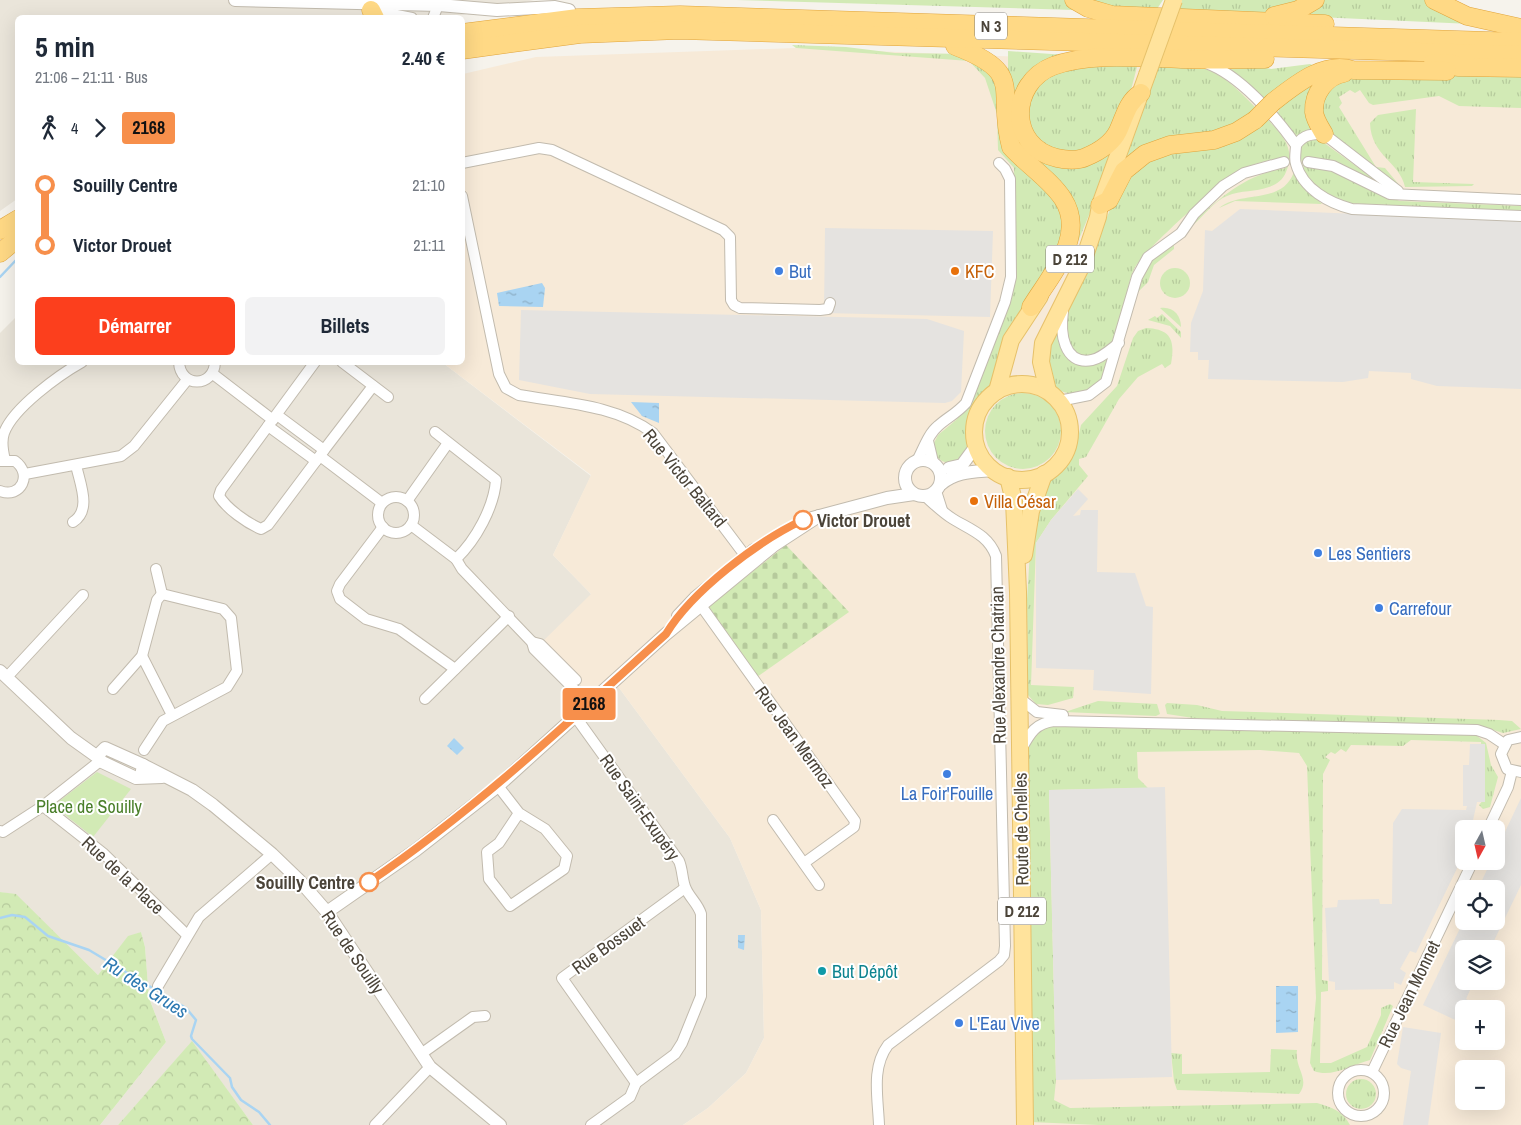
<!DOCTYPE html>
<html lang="fr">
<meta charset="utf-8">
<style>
body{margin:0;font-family:"Archivo Narrow",sans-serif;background:#f2f2f3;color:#1f2937;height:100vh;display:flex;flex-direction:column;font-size:19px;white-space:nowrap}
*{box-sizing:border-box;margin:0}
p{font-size:16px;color:#747a83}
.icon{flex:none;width:28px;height:28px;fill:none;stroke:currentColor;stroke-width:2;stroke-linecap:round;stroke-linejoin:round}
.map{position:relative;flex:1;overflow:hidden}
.details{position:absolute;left:15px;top:15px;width:450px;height:350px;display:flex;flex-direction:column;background:#fff;border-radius:8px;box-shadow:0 5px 20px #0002}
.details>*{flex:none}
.badge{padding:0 10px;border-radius:4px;font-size:18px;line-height:32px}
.needle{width:32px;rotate:188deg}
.buttons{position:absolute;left:1455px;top:820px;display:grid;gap:10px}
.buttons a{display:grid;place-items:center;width:50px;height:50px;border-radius:8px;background:#fff;box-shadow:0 5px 20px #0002;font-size:25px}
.map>.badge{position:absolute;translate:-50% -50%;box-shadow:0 0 0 2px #fff}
.legs{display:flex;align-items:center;gap:8px;height:55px;padding:0 20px;font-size:16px}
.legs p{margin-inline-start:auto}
.headline{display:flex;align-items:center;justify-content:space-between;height:85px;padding:0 20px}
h1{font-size:28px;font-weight:700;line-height:38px}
.button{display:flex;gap:10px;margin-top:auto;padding:10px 20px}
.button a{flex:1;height:58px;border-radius:8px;background:#fc3f1d;color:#fff;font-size:20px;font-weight:700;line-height:58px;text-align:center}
.button a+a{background:#f2f2f3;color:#1f2937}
ul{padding:0 20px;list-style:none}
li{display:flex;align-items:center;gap:18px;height:60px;font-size:19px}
li i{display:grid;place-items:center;width:8px;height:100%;margin:0 6px;background:currentColor}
li i::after{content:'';width:12px;height:12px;margin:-6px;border:4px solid;border-radius:50%;background:#fff}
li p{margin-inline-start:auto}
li:first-child i{background:linear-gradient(#0000 50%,currentColor 0)}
li:last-child i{background:linear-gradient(currentColor 50%,#0000 0)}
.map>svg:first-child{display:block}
.residential{fill:#eae5da}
.commercial{fill:#f7ead8;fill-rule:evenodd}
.grass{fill:url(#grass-tufts)}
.forest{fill:url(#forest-crowns)}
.cemetery{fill:url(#cemetery-stones)}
.green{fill:#d2eab5}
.parking{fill:#e5e3e0}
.water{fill:url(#water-ripples)}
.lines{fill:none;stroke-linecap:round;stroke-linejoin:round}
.stream{stroke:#a9d4f2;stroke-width:2.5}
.minor-casing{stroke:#c2bbae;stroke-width:12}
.tertiary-casing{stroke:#c2bbae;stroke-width:14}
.primary-casing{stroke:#e6c16a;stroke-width:18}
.trunk-casing{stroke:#e0a43c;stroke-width:19}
.minor{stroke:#fff;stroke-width:10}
.tertiary{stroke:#fff;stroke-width:12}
.primary{stroke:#ffe39c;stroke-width:16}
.trunk{stroke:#ffd985;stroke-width:18}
.primary-bridge-casing{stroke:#e6c16a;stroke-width:18;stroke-linecap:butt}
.trunk-bridge-casing{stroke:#e0a43c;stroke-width:19;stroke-linecap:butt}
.primary-bridge{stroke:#ffe39c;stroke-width:16}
.trunk-bridge{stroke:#ffd985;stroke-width:18}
.line-1-casing{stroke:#fff;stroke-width:11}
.line-1{stroke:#f78f4b;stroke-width:8}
.shop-dot{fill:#3f7fe0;stroke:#fff;stroke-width:2}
.food-dot{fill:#e8710a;stroke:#fff;stroke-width:2}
.stop-1-dot{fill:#fff;stroke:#f78f4b;stroke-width:2.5}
.culture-dot{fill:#0f9aa8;stroke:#fff;stroke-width:2}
.labels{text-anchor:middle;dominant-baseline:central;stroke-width:4;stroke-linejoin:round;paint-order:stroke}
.shield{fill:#fff;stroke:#817c74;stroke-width:1}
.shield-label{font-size:16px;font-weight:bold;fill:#4b4439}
.shop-label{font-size:18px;fill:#366cbe;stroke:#fff;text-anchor:start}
.food-label{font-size:18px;fill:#c56008;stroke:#fff;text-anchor:start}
.street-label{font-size:18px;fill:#4b4439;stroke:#fff}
.stop-label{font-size:18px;font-weight:bold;fill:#4b4439;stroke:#fff;text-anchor:start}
.park-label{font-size:18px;fill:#4a7f2a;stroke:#fff}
.culture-label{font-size:18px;fill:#0d838f;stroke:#fff;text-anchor:start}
.water-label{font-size:19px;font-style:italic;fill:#2e7ab2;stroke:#fff}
</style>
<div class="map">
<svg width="1521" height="1125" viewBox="0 0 1521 1125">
<defs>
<pattern id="grass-tufts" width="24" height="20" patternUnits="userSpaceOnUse" patternTransform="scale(1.25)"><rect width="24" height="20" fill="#d2eab5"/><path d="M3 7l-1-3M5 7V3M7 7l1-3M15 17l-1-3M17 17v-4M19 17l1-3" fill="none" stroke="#b6ca9c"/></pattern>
<pattern id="forest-crowns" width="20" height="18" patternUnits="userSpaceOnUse" patternTransform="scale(1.25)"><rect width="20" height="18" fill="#d2eab5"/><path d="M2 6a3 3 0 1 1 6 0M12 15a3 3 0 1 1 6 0" fill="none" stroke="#b6ca9c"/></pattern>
<pattern id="cemetery-stones" width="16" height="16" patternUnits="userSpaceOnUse" patternTransform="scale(1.25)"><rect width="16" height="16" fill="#d2eab5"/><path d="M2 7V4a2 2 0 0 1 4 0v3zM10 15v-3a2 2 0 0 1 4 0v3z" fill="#b6ca9c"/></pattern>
<pattern id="water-ripples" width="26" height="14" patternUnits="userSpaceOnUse" patternTransform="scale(1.25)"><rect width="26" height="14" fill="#a9d4f2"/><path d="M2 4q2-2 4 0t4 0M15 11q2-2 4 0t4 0" fill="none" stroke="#8caec5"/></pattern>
</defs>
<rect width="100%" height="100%" fill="#f6f3ec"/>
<g class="residential">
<path d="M0,0h534l-87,18h-429l-1,181 -17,12z"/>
<path d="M17,316l1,46 425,1 148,113 -38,79 38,39 23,87 116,157 31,72 3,128 -18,35 -38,35 -25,17h-430l-61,-83 -74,83h-18l66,-83 -17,-44 -4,-51 -4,-15 -13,5 -30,38 -82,-80 -16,-3v-559z"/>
</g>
<path class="commercial" d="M796,48l435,17 113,11 177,1v1048h-838l25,-17 38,-35 18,-35 -3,-128 -31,-72 -116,-157 -20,18 -54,-55 51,-50 -38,-39 38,-80 -148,-112 19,-1 1,-288 73,-17zM1464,829h32v32h-32zM1464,889h32v32h-32zM1464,949h32v32h-32zM1464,1009h32v32h-32zM1464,1069h32v32h-32z"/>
<g class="grass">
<path d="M736,0h328l12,8 -2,2z"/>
<path d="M1081,0h82l-6,9h-43z"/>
<path d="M1182,0h124l-34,13 -93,-3z"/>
<path d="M1321,0h107l43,24 -175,-8z"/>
<path d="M792,45l54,2 49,6 74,1 26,20 10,70 56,62 6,30 -73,143 -24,31 -4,17 1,23 -6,9 -11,5 -8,-3 -5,-4 -3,-14 4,-8 18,-15 15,-18 40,-103 5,-30 -2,-101 -16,-18 -1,-36 -12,-36 -16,-17 -173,-13z"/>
<path d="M1008,51l58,4 -48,47 22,56 72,-13 1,12 -36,87h-2l2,-14 -57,-79 -12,-76z"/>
<path d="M1158,62c53,2 64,11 100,48l-21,16 -116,42z"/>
<path d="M1138,63l-7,27 -12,31 -36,34 -44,-8 -14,-38 4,-17 30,-24z"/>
<path d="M1310,64l5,2 -51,38 -37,-36 26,-3 18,4z"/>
<path d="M1476,73l45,2v33l-62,-2 -20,-10 -66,9 -4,-2 -9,-13 -5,3 -5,-3 -11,7 3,6 -3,4 37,60 9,1 15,18 -10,-4 -64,-51 -6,-30 18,-23z"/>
<path d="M1320,79l-8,51 -8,2 -9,8 -19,-23 3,-7 -2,-2 13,-16z"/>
<path d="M1416,109l-3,73 61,2 -2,2 -67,1c-5,-25 -34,-31 -35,-64l8,-8z"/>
<path d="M1264,116c16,16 33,32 22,56 -3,8 -9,12 -17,15 -13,5 -28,3 -42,9 -13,5 -24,21 -35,30l-2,-1c30,-27 55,-51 96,-57l-1,-10c-14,1 -31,5 -44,12 -20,11 -97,80 -107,99 -10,21 -10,63 -27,79 -5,4 -12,7 -17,10 -24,-6 -28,-23 -22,-45l50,-123 18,-25z"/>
<path d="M1316,137l62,45 -41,-19 -32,-5v8l29,6 43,21 23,8 121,5v5l-179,-8 -27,-17 -10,-14 -7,-22 2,-8z"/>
<path d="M1294,172l8,14 20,18 -87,-3 -16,7c23,-18 63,-3 75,-36z"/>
<path d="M1174,241v8l-20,16 -6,17 -9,9c-1,-21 19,-39 35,-50z"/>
<circle cx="1175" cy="283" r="15"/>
<path d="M1160,308c13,-2 21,7 21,19z"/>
<path d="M1162,314l19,18v6l-11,-12 -22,-6 7,-4 2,2z"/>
<path d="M1146,328c26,1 29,13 25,36l-6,4 -3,-4 -24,13 -19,22 -33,58 -7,2v6l9,11 -37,44 -15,23 -5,142 43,2 -1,11 -25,7 -12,-1 -8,-9 -1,-95 3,-49 5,-33 14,-36 17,-15 8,-12 7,-30 36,-39 16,-48 5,-7z"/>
<path d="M1057,331l6,20 6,6 40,2c-2,7 -3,16 -9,22 -14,16 -43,19 -52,-5 -3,-9 -1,-25 -1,-35z"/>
<circle cx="1023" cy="431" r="38"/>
<path d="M1098,701l59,3 3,10 -4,2 -91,-4z"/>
<path d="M1167,703l30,2 25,6 277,9 13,1 9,8 -18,4 -16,-5 -294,-10 -26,-4 -2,-9z"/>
<path d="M1048,723l428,12 10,8 5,22 7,12 -8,30 -7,2 -4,-4 5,-6 -3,-57 -70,-2 -8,6 -52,-1 -5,7 -5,-3 -6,5 -4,-2 -6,5 5,3 -7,14 -1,206 6,1v10l-7,1 -1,71h11l36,-16 14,-32v-7l9,-4 3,2 -23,54c-19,5 -38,18 -56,11l-4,-8 6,-65 -9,-232 -8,-13 -39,-3 -123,2 1,26 10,10 -99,2 7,290 -2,20 16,8 247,-5c14,4 26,8 33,22h-251l-69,-3 -2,-375 2,-9z"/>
<path d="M1271,1049l26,1c-3,18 14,29 2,44l-122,-4 -3,-9 -3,-28 11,1v20l88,-2z"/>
<circle cx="1361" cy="1094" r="15"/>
</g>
<g class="forest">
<path d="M0,892l16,2 82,81 30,-39 13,-4 4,15 4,51 17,44 -66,83h-100z"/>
<path d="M192,1041l61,84h-135z"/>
</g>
<path class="cemetery" d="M786,545l63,67 -92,65 -50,-69z"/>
<path class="green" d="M97,772l34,17 -38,48 -34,-27 -1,-8z"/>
<g class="parking">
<path d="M1240,209l281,12v168l-84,-3 -26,-7v-6l-42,-2 -1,7 -25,4 -135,-3 1,-19h-11v-8h-8l1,-29 12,-32 2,-61 7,1z"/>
<path d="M825,228l168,3 -3,86 -166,-4z"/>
<path d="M521,310l406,9 37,12 -3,61 -9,9 -7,2 -355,-9 -71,-14z"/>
<path d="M1078,489l10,10 -15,17 7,-1 1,-5h17l-1,62 38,1 11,33 7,1 -2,87 -58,-4 1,-20 -58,-2v-125l15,-23z"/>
<path d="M1470,744h15v58h-8l-4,18 6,3 -3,6h-12v25l-48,99 -6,-2 -10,18 6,4 -5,12 -7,-3v7l-59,1v-8l-6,-1 -4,-73 12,-1 1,-7 41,-1 1,5h12l1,-81 9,-14 64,1 1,-4h-4v-41h6z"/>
<path d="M1165,787l7,290 -116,3 -7,-290z"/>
<path d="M1521,798v87l-31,64h-26v32h10l-8,18 21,10h-23v15l-41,-19 41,-85 32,1v-32h-18l13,-28h5v-10z"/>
<path d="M1403,1027l38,6 -13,92h-25l8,-54 -10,-3 -4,-4z"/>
</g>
<g class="water">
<path d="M542,283l3,5 -2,19 -44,-1 -2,-13z"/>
<path d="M631,402l28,1v20l-17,-7z"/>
<path d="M454,738l10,10 -7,7 -10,-9z"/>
<path d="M738,935h7l-1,15 -6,-2z"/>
<path d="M1276,986h22v46l-22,1z"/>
</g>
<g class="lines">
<g class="stream">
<path d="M0,277l18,-19"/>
<path d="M0,918l12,-3 13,2 23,19 41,14 97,58 10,12 -5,16 1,3 38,39 2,9 9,13 18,12 11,13"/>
</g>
<g class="minor-casing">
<g id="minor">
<path d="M371,10l41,8"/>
<path d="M433,18l7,-18"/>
<path d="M1206,63c34,12 69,53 90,82 0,6 -2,14 0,19 7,25 33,39 56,45l169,7"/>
<path d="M1296,145c8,-11 16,-11 28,-11l74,57"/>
<path d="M1308,162l25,4 57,28 131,6"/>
<path d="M462,163l77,-15 13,2 171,80 7,7 1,63 3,5 6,3 80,2 8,-1 2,-6"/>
<path d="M462,196l37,178 7,14 13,7c46,8 97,10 134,38l97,129"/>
<path d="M1063,312c-3,19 0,54 29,48 10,-2 19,-11 27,-17"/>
<path d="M179,362c1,26 35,26 36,0"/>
<path d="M342,362l46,35"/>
<path d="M213,374l60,46"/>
<path d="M1059,401l30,-6 17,-13 31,-105 11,-20 33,-24 13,-19 29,-28 21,-13 40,-11"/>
<path d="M277,415l47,35 -8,11 -48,-35 47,-64"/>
<path d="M268,426l-47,64 -2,6c8,13 28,27 42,33l7,-4 48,-64"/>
<path d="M435,432l61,48c-2,27 -20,60 -40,79"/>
<path d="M928,441l5,21"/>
<path d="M324,450l49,-64"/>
<path d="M320,456l62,47"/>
<path d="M5,460c-2,-8 -4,-19 -1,-27 9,-25 55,-58 78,-71"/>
<path d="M0,461h15c18,13 6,38 -15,30"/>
<path d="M917,461c6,-11 11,-27 21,-35 10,-9 18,-12 28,-23l39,-101 6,-25 -1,-98 -5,-10 -6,-6"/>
<path d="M25,474l96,-18 13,-10 53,-66"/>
<path d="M936,491l6,19"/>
<circle cx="396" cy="515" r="18"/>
<path d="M407,501l41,-58"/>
<path d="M73,522c19,-12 7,-38 3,-57"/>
<path d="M411,525l45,34 6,10 70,73 2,7 55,55"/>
<path d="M383,527l-43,57 -3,7 3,8 26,20 33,10 56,40"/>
<path d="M156,569l6,25"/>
<path d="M697,600l158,221 -1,6 -50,36"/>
<path d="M532,642l8,2 36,36"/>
<path d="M142,656l30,59"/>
<path d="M7,677l76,-82"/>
<path d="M113,689l29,-33 15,-56 5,-6 61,15 8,9 6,53 -10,16 -64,34 -19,29"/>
<path d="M1018,697l19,15 26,3"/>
<path d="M425,699l84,-83"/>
<path d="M575,716l104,145c4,9 3,20 7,28 4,9 12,15 15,25v82l-19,47 -7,11 -39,29 -6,14 -39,28"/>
<path d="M1521,737l-13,3 -7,14 6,15 14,3"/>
<path d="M1022,748c8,-15 14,-25 32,-27l423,9 12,4 15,10"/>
<path d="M498,786l21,27 26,16 22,27 -3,13 -54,37 -21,-27 -2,-27 12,-9 20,-30"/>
<path d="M43,806l61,48 83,81"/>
<path d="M773,820l46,65"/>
<path d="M1488,829l20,-42 4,-16"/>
<path d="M0,831l3,1 40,-26 57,-45"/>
<path d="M158,986l41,-69 73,-63"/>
<path d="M421,1054l52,-37 12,-1"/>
<circle cx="1361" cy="1093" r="23"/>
<path d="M1372,1072l101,-211"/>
<path d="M636,1083l-74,-105 123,-90"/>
<path d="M375,1125l55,-58"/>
<path d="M879,1125c-1,-28 -8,-57 9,-80l111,-84 5,-6 1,-9 -9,-390c-8,-21 -25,-26 -43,-37 -10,-6 -19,-15 -28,-23"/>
</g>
</g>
<g class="tertiary-casing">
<g id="tertiary">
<path d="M235,0l204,5 58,5 58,-3 14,3"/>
<circle cx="923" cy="478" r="18"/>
<path d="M949,468l13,-3 14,-19"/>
<path d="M941,484c16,-13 32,-12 53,-14"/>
<path d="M812,518l75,-20 27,-4"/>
<path d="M678,616l17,-18 59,-48"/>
<path d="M0,671l71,67 28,20"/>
<path d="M143,765l49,25 21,15 59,49 28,27 27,31 103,155 70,58"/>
<path d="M141,776l2,-11 -38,-17 -6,6 1,7 36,17 26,-1"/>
<path d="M327,912l89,-62 82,-64 168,-152 107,-88 46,-30"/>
</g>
</g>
<g class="primary-casing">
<g id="primary">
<circle cx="1022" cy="432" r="48"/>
<path d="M997,391l14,-51 29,-44"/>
<path d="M1048,391l-7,-29 2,-19 39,-78 16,-48 2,-12 47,-130"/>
<path d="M1008,477l6,24 4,91 7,533"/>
<path d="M1024,555l7,-44 13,-37"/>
</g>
</g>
<g class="trunk-casing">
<g id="trunk">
<path d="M1074,0l14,8 24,7 213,9"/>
<path d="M1434,0l33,16 54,12"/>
<path d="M371,10l4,8"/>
<path d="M1274,16l24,-6 17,-10"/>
<path d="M462,33l116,-15 102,-3 841,27"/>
<path d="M955,46c73,28 40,43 56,101 15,17 40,33 52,52 24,37 -13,77 -32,108"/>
<path d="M462,50l118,-16 99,-4 842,25"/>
<path d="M1433,63l20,1 5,3 63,1"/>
<path d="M1141,93c-14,9 -16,23 -23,38 -6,12 -20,21 -32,26 -8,4 -21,3 -29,1 -49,-11 -48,-75 -4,-92 36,-14 90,-8 128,-7 28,1 56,0 84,0"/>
<path d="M1273,102c22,-17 50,-41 80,-32l94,1"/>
<path d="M1324,134c-4,-7 -9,-14 -10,-22 -1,-18 12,-36 30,-39"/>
<path d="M1100,205l9,-5 15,-29 21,-17 25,-9 44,-5 22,-8 19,-12"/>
<path d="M0,230l18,-11"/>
<path d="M0,253l18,-15"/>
</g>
</g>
<use href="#minor" class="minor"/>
<use href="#tertiary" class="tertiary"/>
<use href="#primary" class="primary"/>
<use href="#trunk" class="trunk"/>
<g class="primary-bridge-casing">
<path id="primary-bridge" d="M1147,75l27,-75"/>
</g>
<g class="trunk-bridge-casing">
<path id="trunk-bridge" d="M1255,120l18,-18"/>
</g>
<use href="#primary-bridge" class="primary-bridge"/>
<use href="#trunk-bridge" class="trunk-bridge"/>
</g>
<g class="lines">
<g class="line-1-casing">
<path id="line-1" d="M369,882c107,-73 201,-161 297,-248 26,-43 92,-93 137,-114"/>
</g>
<use href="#line-1" class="line-1"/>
</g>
<g class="shop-dot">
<circle cx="779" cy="271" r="5"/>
<circle cx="1318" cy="553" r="5"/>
<circle cx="1379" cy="608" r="5"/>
<circle cx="947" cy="774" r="5"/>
<circle cx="959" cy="1023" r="5"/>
</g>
<g class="food-dot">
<circle cx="955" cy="271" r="5"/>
<circle cx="974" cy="501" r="5"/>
</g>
<g class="stop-1-dot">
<circle cx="803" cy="520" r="9"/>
<circle cx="369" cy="882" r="9"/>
</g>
<circle class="culture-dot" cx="822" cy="971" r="5"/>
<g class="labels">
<g class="shield">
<rect x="975" y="12.5" width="32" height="27" rx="4"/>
<rect x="1046" y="245.5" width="48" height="27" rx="4"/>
<rect x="998" y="897.5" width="48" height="27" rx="4"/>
</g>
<g class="shield-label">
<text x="991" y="26">N 3</text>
<text x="1070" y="259">D 212</text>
<text x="1022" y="911">D 212</text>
</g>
<g class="shop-label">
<text x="789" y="271">But</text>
<text x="1328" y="553">Les Sentiers</text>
<text x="1389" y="608">Carrefour</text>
<text x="947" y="793" text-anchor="middle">La Foir'Fouille</text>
<text x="969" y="1023">L'Eau Vive</text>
</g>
<g class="food-label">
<text x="965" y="271">KFC</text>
<text x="984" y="501">Villa César</text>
</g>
<g class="street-label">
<text transform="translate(685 478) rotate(51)">Rue Victor Baltard</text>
<text transform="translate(998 665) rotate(-91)">Rue Alexandre Chatrian</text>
<text transform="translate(795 737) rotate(54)">Rue Jean Mermoz</text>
<text transform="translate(640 807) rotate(55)">Rue Saint-Exupéry</text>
<text transform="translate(1021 829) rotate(-91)">Route de Chelles</text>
<text transform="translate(123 875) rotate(43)">Rue de la Place</text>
<text transform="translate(608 945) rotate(-36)">Rue Bossuet</text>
<text transform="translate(353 952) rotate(56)">Rue de Souilly</text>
<text transform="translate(1409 994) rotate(-64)">Rue Jean Monnet</text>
</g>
<g class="stop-label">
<text x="817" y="520">Victor Drouet</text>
<text x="355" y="882" text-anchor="end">Souilly Centre</text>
</g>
<g class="park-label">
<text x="89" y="806">Place de Souilly</text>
</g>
<g class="culture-label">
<text x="832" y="971">But Dépôt</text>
</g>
<g class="water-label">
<text transform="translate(146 987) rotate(33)">Ru des Grues</text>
</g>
</g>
</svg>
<div class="buttons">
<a><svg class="needle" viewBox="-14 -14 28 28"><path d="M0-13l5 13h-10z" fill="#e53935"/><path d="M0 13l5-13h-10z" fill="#747a83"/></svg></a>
<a><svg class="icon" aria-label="locate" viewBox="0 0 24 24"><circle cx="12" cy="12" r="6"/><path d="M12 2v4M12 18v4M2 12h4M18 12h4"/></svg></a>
<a><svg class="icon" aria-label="layers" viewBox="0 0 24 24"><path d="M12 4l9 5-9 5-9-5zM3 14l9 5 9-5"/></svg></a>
<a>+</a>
<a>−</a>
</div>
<b class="badge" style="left:589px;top:704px;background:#f78f4b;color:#111">2168</b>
<section class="details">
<div class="headline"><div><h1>5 min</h1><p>21:06 – 21:11 · Bus</p></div><b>2.40 €</b></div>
<div class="legs"><svg class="icon" aria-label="walk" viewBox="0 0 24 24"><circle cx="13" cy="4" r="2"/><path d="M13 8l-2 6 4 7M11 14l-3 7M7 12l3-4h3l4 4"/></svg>4<svg class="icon" aria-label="forward" viewBox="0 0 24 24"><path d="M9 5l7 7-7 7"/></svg><b class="badge" style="background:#f78f4b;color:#111">2168</b></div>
<ul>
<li><i style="color:#f78f4b"></i><b>Souilly Centre</b><p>21:10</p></li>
<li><i style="color:#f78f4b"></i><b>Victor Drouet</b><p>21:11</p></li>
</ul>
<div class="button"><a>Démarrer</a><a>Billets</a></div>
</section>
</div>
